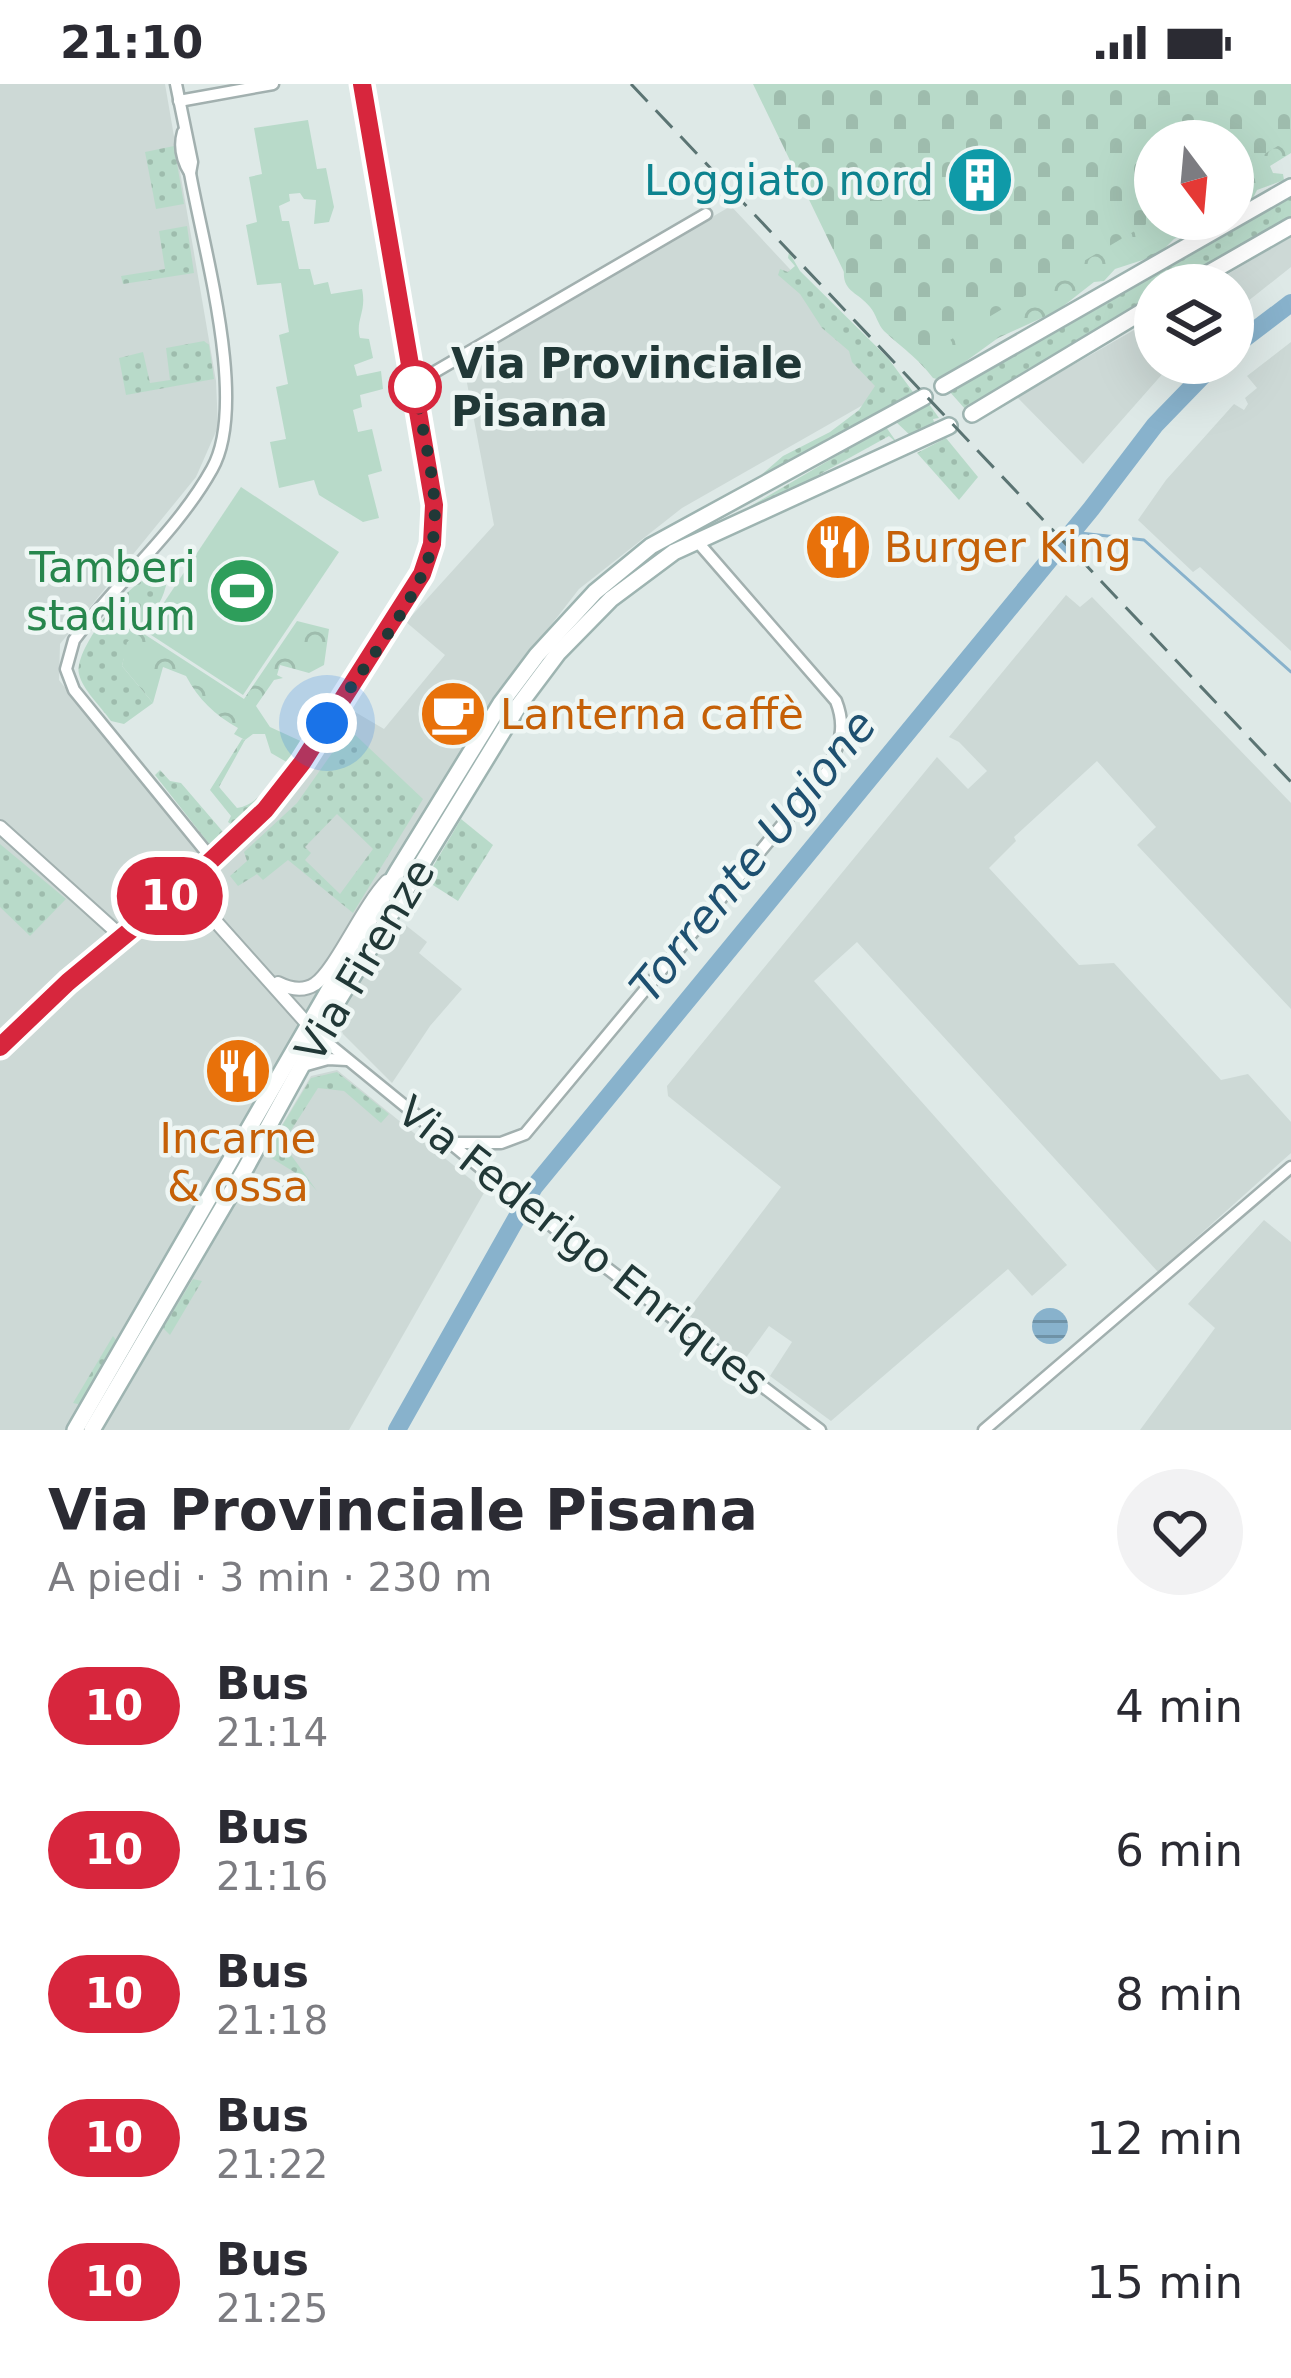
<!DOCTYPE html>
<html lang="it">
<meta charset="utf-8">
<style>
body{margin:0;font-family:"DejaVu Sans",sans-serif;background:#f2f2f3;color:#2b2b33;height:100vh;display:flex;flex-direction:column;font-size:45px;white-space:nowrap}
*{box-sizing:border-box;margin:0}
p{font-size:39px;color:#7c7c81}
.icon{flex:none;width:66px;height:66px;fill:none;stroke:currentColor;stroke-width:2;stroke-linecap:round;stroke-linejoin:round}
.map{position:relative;height:1346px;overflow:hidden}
.drawer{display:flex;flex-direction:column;background:#fff;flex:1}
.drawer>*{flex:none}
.badge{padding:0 24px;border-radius:39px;font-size:42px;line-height:78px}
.needle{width:78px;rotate:164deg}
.buttons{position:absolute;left:1134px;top:36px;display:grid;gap:24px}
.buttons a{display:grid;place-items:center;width:120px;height:120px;border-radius:50%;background:#fff;box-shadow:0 12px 48px #0002;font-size:60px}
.you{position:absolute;width:60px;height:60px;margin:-30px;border:9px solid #fff;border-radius:50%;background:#1a73e8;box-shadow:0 0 0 18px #1a73e833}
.map>.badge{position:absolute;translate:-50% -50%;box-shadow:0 0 0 6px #fff}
.round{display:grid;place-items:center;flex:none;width:126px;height:126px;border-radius:63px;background:#f2f2f3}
.headline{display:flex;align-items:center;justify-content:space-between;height:204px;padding:0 48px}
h1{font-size:57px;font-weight:700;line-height:90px}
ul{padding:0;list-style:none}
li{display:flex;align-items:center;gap:36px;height:144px;padding:0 48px}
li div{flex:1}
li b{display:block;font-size:45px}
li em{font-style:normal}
li .badge{min-width:132px;font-weight:700;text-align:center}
.status{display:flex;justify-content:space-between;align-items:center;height:84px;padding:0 60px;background:#fff;direction:ltr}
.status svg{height:33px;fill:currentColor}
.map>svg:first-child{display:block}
.built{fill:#cdd9d6}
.grass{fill:url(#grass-dots);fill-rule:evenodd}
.forest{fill:url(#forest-crowns)}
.cemetery{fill:url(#cemetery-stones)}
.green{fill:#b8dac9}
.water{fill:url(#water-rules)}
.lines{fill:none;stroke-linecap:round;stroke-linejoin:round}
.stream{stroke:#88b2cc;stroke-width:3}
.river{stroke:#88b2cc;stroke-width:18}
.minor-casing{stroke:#a2b0af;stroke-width:15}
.tertiary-casing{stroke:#a2b0af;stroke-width:16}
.secondary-casing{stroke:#9eb4b1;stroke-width:20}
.minor{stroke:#fff;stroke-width:10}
.tertiary{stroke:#fff;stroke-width:12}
.secondary{stroke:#fff;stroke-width:15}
.rail{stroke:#5b7473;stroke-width:3;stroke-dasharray:24 12;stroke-linecap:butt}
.line-casing{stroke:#fff;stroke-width:27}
.line{stroke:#d7263d;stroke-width:18}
.walk{stroke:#213837;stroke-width:12;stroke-dasharray:0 21.6}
.stop-dot{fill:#fff;stroke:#d7263d;stroke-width:6}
.labels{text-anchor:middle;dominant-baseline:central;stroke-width:9;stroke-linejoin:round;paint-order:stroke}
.culture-label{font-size:42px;fill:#0d838f;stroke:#eef6f4;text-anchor:end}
.stop-label{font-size:42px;font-weight:bold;fill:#213837;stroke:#eef6f4;text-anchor:start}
.food-label{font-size:42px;fill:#c56008;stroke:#eef6f4;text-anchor:start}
.leisure-label{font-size:42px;fill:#27864d;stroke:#eef6f4;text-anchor:end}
.street-label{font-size:42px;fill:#213837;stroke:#eef6f4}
.water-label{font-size:45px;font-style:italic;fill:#1e5070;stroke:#eef6f4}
</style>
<div class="status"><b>21:10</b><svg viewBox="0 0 49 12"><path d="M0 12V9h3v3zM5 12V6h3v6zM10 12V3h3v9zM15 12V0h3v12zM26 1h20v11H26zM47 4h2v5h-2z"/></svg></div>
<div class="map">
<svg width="1291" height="1346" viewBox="0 0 1291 1346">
<defs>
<pattern id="grass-dots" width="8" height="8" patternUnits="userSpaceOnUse" patternTransform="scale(3)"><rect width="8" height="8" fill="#b8dac9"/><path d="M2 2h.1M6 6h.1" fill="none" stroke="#9ebcad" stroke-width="1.8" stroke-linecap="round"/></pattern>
<pattern id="forest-crowns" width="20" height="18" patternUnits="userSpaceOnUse" patternTransform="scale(3)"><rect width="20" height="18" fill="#b8dac9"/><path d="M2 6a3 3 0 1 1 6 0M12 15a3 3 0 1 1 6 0" fill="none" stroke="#9ebcad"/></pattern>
<pattern id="cemetery-stones" width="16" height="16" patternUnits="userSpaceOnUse" patternTransform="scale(3)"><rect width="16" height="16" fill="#b8dac9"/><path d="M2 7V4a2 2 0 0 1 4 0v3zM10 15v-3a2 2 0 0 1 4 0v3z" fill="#9ebcad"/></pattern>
<pattern id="water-rules" width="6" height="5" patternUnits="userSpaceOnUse" patternTransform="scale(3)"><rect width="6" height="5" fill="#88b2cc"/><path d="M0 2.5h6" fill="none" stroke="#6f92a6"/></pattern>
</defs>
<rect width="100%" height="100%" fill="#dee9e7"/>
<g class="built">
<path d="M0,0h165l51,297 2,46 -22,50 -136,167 -1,36 153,190 80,-74 58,-87 34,20 61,-74 -39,-33 88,-97 -31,-163 268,-156 167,179 -216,123 -103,81 -87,112 -427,729h-65z"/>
<path d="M1291,153v30l-58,46v-28h-24z"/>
<path d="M1155,234v45h17l-89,101 -66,-67z"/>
<path d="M1291,258v309l-91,-84 -7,5 -55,-52 28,-40 68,-76 10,6 4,-6 -3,-6 12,-10 -10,-12z"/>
<path d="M1066,511l14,12 12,-10 199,206v206l-154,-164 19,-18 -59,-66 -83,76 2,4 -27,27 90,97 35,-2 107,117 27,-6 43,48v31l-133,119 -301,-330 -43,39 253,284 -35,31 -24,-27 -177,152 -61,-45 22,-34 -23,-16 -24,33 -59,-46 95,-126 -113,-91 -1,-10 270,-329 31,32 19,-18 -28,-29 -10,-5z"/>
<path d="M399,836l28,22 -8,11 43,36 -32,37 -38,57 -49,-49 -3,-8 2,-14z"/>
<path d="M337,986l148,121 -136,239h-249l211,-354z"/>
<path d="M1264,1136l27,22v188h-151l75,-102 -27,-24z"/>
</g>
<g class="grass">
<path d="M174,62l10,58 -28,5 -11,-57z"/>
<path d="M1291,110v24l-113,67h-23v13l-189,112 -17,-19z"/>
<path d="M187,142l7,47 -71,11 -2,-8 44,-7 -6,-38z"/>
<path d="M789,168l11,19 88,87 25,34 -15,8 -2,7 -17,5 -4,7 -47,19 -24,17 -43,20 22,-19 47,-24 29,-22 16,-24 -23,-24 -3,-11 -27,-23 -22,-34 -22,-19 2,-6 8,3 7,-6 -7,-8z"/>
<path d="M204,257l5,4 5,34 -88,16 -7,-37 24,-6 7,31 20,-3 -4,-32z"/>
<path d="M929,320l10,14 -6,1 3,9 -23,10 -18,-17z"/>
<path d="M886,343l12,17 -9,-8 -94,52 -63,29z"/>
<path d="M946,354l32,39 -19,23 -42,-47z"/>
<path d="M157,490l10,6c-5,36 -38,52 -45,86l31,37 -29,21 -13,-3c-9,-13 -29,-32 -32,-47 -5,-27 52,-96 78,-100z"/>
<path d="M349,645l74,70 -70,114 -65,-53 -25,20 -6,-6 -19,12 -8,-10 17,-15 -3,-9 53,-49zM337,730l36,35 -33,45 -35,-34 6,-7 -6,-6z"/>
<path d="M242,655l3,1 -26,47 18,21c22,-3 37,-29 50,-45l5,4 -20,27 -36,34 -8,-6 3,-6 -21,-26z"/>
<path d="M160,686l10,11 11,2 43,50 -4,9 -10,3 -55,-70z"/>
<path d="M461,735l32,26 -35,56 -33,-21z"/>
<path d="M0,760l66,55 -36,37 -30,-29z"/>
<path d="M337,988l52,42 -8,9 -37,-32 -26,-3 -28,44 -4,16 31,43 -10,-11 -42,-26 46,-76z"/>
<path d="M193,1195l9,2 -32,54 -7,-7z"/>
<path d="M113,1252l5,7 -36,62 -9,-2z"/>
</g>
<g class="forest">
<path d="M1291,49v20l-21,13 3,7 10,1 1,6 -27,10 -4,8 -20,12v-42z"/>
<path d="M1155,130v5h60l-41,20 -16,16 -43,14 -11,12 -10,1 -37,29 -59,27 -58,42 -7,-2c-17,-22 -31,-30 -49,-47 -6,-6 -8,-17 -14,-24 -12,-15 -28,-15 -26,-37z"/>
<path d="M297,537l32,8 -5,36 -15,8 -29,-8 -3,10 6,3 -9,2 -18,26 14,21 37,17 -17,20 -19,-11 -6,-19h-12l-8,6 -11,-6 4,-6c-23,-13 -40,-29 -52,-52l-23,-9 -10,36 -31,-37 5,-24 14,-10 103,67z"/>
</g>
<path class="cemetery" d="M753,0h538v54l-58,35v-32h-78v78l-227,134 -84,-81z"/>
<g class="green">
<path d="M308,36l9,49 9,-1 8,39 -5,15 -15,2 2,-24 -12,-1 -4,-6 -11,1 1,7 -11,5 3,15h7l10,48h11l4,16 14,-3 3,12 31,-5c5,23 -7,31 -2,49l9,1 4,19 -19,7 3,11 24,-5 2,18 -23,6 2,12 -9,3 5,22 14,-3 10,42 -14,4 11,43 -16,4 -44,-27 -5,-15 -35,8 -9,-46 16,-3 -10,-52 12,-3 -9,-49 10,-3 -8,-49 -24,2 -11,-60 11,-3 -8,-45 13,-3 -8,-46z"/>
<path d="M241,403l98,65 -96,143 -98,-64z"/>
</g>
<circle class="water" cx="1050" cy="1242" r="18"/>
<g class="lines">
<path class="stream" d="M1071,448l73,8 147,132"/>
<g class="river">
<path d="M1233,263l58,-44"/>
<path d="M397,1346l137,-243 557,-678 64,-84 60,-62"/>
</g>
<g class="minor-casing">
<g id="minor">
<path d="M176,0l16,78 -2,11"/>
<path d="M179,17l94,-17"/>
<path d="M183,48c-4,14 -1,28 7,41 13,74 59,231 22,296 -35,63 -95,113 -138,171l-8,29 8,21 138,169"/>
<path d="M414,300l292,-170"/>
<path d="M318,951l240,196 262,199"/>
<path d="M303,982l25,-7 19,1"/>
<path d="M449,1059h52l24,-9 302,-363c12,-27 20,-42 9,-70l-140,-161"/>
<path d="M984,1346l307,-263"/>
</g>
</g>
<g class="tertiary-casing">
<g id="tertiary">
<path d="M0,743l121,109"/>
<path d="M184,802l127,142"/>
<path d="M278,899c12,6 25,9 37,1 21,-15 47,-77 72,-103"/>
<path d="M0,963l79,-75 105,-86 81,-76 37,-47 120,-189 10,-30 2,-39 -72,-421"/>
</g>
</g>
<g class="secondary-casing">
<g id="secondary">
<path d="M1188,201l103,-59"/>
<path d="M943,302l348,-199"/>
<path d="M972,330l183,-110"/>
<path d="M75,1346l322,-558 104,-169 36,-48 58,-63 56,-46 273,-149"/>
<path d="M92,1346l152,-259 90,-164 185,-302 39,-52 53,-54 63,-47 275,-126"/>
</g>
</g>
<use href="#minor" class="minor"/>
<use href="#tertiary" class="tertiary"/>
<use href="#secondary" class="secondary"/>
<path class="rail" d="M631,0l660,698"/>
</g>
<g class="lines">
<g class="line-casing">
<path id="line" d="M0,963l68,-65 116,-96 81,-76 37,-47 120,-189 10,-30 2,-39 -72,-421"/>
</g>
<use href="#line" class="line"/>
<path class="walk" d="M327,639c30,-49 94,-124 105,-178 10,-50 -10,-111 -17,-158"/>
</g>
<defs>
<g id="building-disc" transform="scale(3.45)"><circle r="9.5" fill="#0f9aa8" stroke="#eef6f4"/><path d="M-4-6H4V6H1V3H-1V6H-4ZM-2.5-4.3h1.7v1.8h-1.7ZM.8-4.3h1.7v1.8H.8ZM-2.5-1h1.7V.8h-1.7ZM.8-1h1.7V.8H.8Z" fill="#fff"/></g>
<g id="restaurant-disc" transform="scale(3.45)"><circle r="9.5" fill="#e8710a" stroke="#eef6f4"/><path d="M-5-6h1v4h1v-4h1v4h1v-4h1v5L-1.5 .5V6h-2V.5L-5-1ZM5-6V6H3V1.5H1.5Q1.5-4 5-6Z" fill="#fff"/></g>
<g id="stadium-disc" transform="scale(3.45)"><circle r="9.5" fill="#2e9e5b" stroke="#eef6f4"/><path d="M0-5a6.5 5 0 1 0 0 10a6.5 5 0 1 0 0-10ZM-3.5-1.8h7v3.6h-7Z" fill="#fff"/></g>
<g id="cafe-disc" transform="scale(3.45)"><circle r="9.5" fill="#e8710a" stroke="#eef6f4"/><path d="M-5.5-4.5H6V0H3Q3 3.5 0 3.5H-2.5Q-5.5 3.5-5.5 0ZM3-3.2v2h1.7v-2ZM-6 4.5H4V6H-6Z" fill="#fff"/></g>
</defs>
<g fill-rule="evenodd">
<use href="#building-disc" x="980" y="96"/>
<use href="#restaurant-disc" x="838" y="463"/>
<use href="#stadium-disc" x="242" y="507"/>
<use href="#cafe-disc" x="453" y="630"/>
<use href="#restaurant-disc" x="238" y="987"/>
</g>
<circle class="stop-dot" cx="415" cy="303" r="24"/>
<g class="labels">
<g class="culture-label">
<text x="934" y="96">Loggiato nord</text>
</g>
<g class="stop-label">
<text x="451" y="279">Via Provinciale<tspan x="451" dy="48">Pisana</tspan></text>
</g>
<g class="food-label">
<text x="884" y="463">Burger King</text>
<text x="500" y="630">Lanterna caffè</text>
<text x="238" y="1054" text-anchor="middle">Incarne<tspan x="238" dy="48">&amp; ossa</tspan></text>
</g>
<g class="leisure-label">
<text x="196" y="483">Tamberi<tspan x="196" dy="48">stadium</tspan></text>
</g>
<g class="street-label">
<text transform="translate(365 876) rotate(-59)">Via Firenze</text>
<text transform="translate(583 1162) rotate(38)">Via Federigo Enriques</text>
</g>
<g class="water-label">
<text transform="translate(753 772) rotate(-51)">Torrente Ugione</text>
</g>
</g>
</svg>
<div class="buttons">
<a><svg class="needle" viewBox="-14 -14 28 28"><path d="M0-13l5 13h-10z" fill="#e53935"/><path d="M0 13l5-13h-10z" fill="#7c7c81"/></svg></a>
<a><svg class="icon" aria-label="layers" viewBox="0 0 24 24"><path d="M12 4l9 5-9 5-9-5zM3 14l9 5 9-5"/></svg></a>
</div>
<div class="you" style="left:327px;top:639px"></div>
<b class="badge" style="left:170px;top:812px;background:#d7263d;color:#fff">10</b>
</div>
<section class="drawer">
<div class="headline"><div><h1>Via Provinciale Pisana</h1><p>A piedi · 3 min · 230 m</p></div><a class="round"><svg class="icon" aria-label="heart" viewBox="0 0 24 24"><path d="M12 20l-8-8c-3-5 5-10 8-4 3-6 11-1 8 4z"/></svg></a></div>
<ul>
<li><span class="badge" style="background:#d7263d;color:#fff">10</span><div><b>Bus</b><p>21:14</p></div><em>4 min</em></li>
<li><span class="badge" style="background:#d7263d;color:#fff">10</span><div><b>Bus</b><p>21:16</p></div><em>6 min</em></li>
<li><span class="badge" style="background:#d7263d;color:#fff">10</span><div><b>Bus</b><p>21:18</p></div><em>8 min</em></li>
<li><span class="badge" style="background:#d7263d;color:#fff">10</span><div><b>Bus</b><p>21:22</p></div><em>12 min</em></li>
<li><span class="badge" style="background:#d7263d;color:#fff">10</span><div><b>Bus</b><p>21:25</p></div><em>15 min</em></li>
</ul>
</section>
